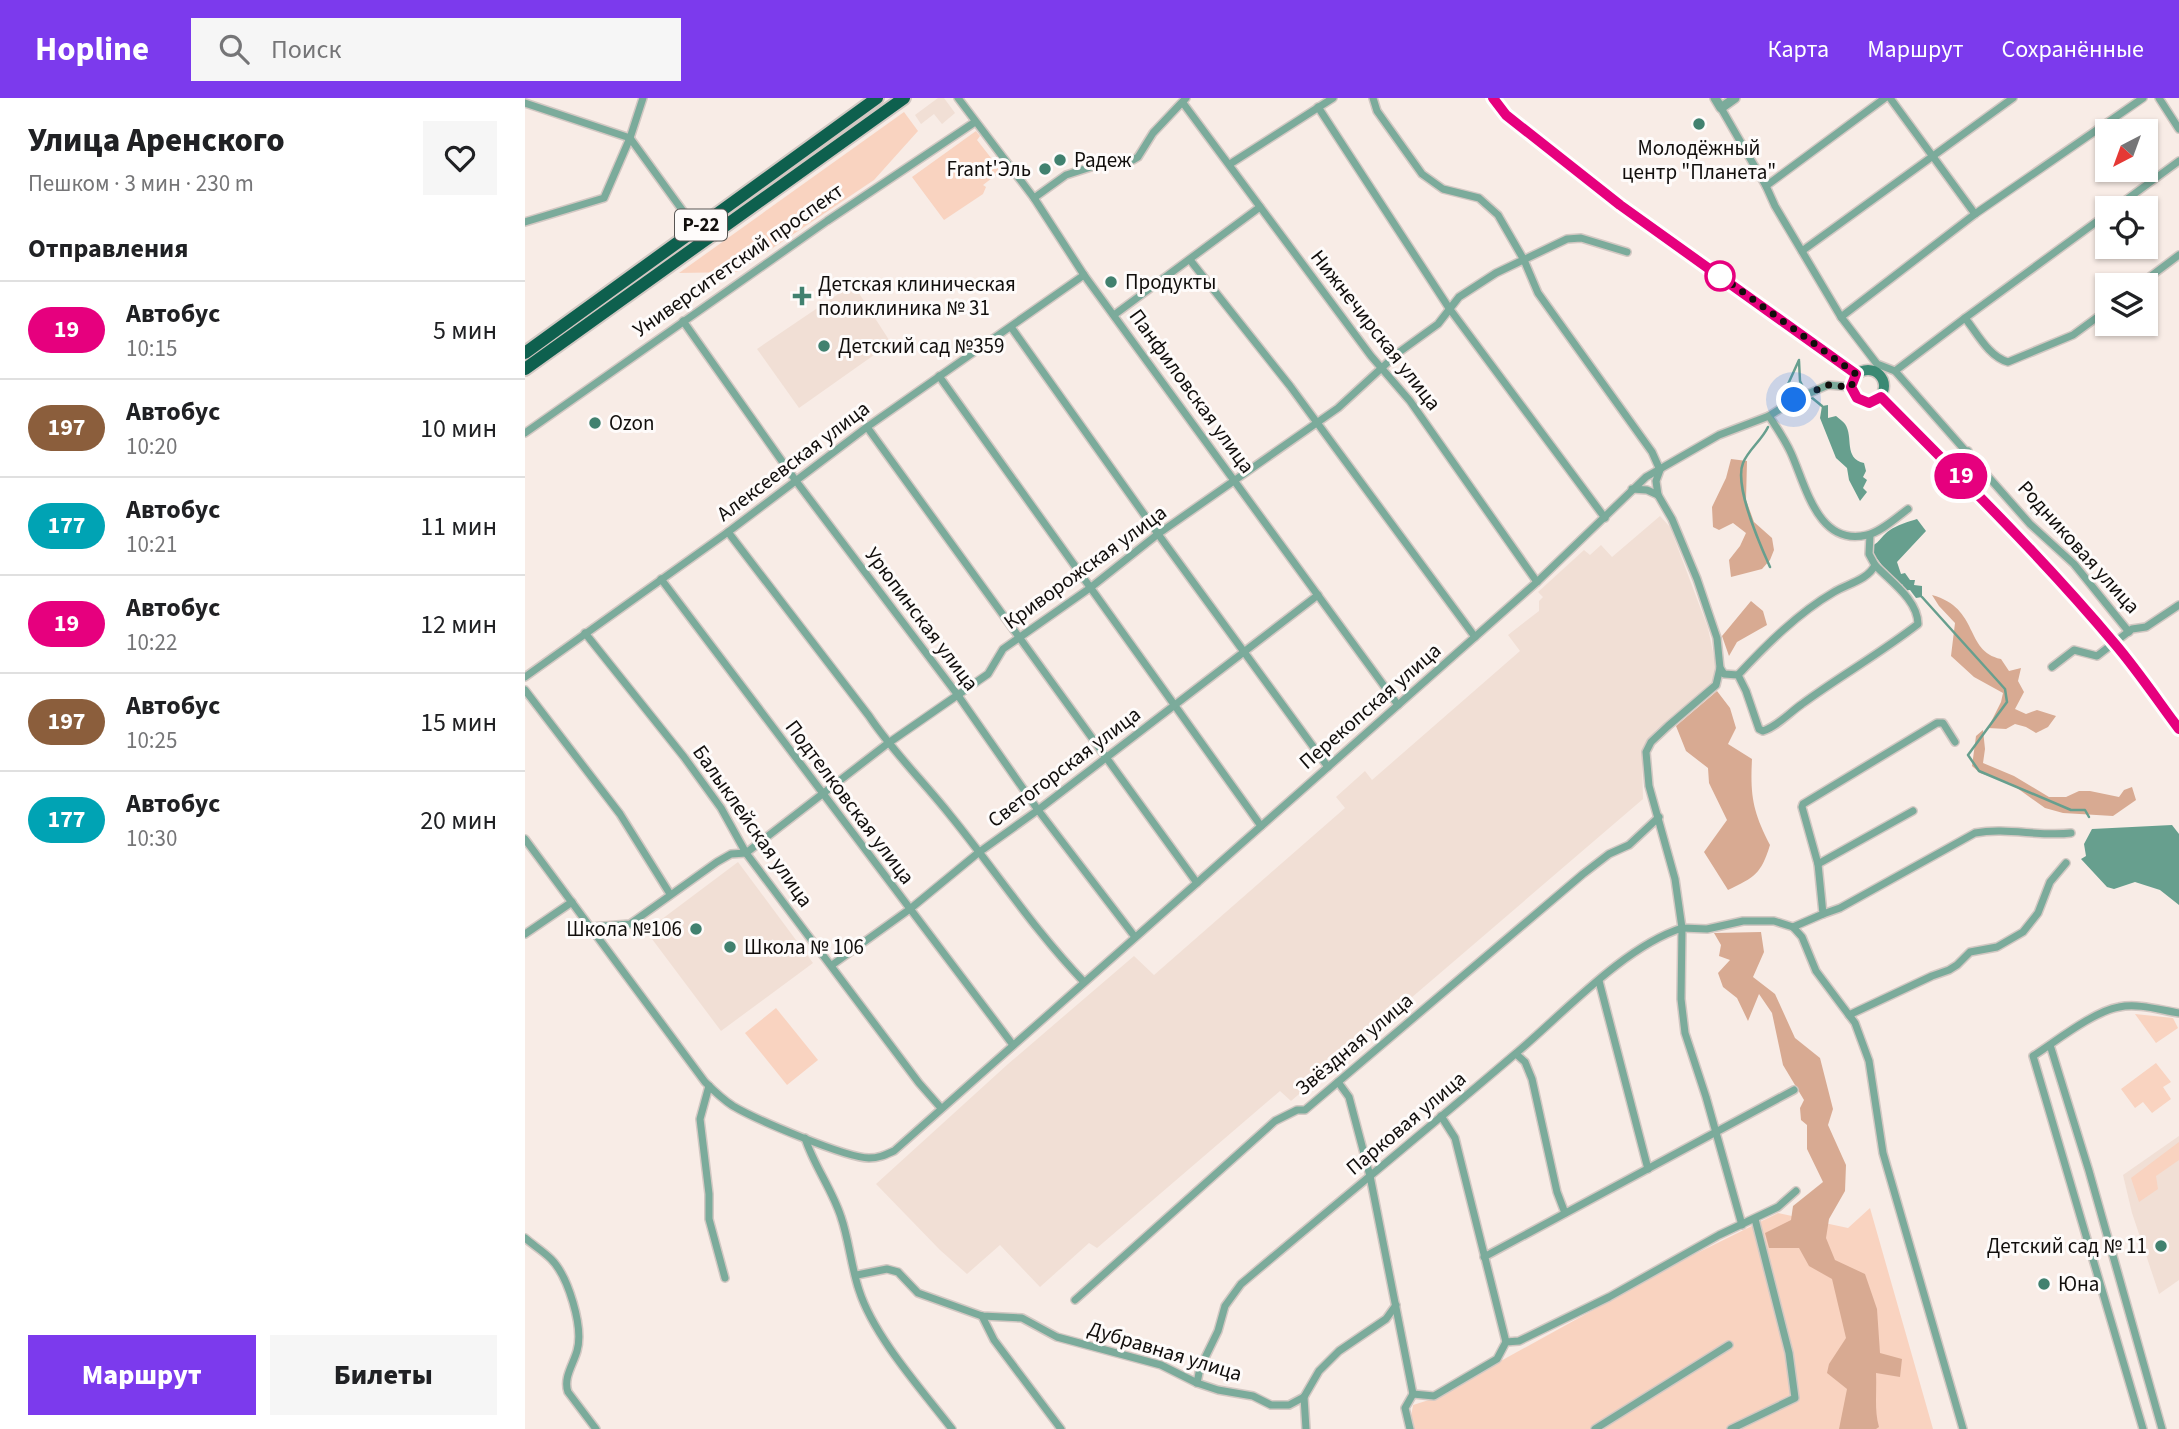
<!DOCTYPE html>
<html lang="ru">
<meta charset="utf-8">
<style>
body{margin:0;font-family:"Source Sans 3",sans-serif;background:#f6f6f6;color:#202124;height:100vh;display:flex;flex-direction:column;font-size:26px;white-space:nowrap}
*{box-sizing:border-box;margin:0}
p{font-size:23px;color:#757577}
.icon{flex:none;width:38px;height:38px;fill:none;stroke:currentColor;stroke-width:2;stroke-linecap:round;stroke-linejoin:round}
.map{position:relative;flex:1;overflow:hidden}
.drawer{display:flex;flex-direction:column;background:#fff;width:525px}
.drawer>*{flex:none}
.badge{padding:0 14px;border-radius:23px;font-size:24px;line-height:46px}
.needle{width:46px;rotate:221deg}
.fabs{position:absolute;left:1570px;top:21px;display:grid;gap:14px}
.fabs a{display:grid;place-items:center;width:63px;height:63px;border-radius:0px;background:#fff;box-shadow:0 2px 5px #0004;font-size:35px}
.you{position:absolute;width:35px;height:35px;margin:-18px;border:5px solid #fff;border-radius:50%;background:#1a73e8;box-shadow:0 0 0 10px #1a73e833}
.map>.badge{position:absolute;translate:-50% -50%;box-shadow:0 0 0 4px #fff}
h2{padding:0 28px;font-size:26px;line-height:63px}
.round{display:grid;place-items:center;flex:none;width:74px;height:74px;border-radius:0px;background:#f6f6f6}
.summary{display:flex;align-items:center;justify-content:space-between;height:119px;padding:0 28px}
h1{font-size:33px;font-weight:800;line-height:52px}
.action{display:flex;gap:14px;margin-top:auto;padding:14px 28px}
.action a{flex:1;height:80px;border-radius:0px;background:#7c3aed;color:#fff;font-size:28px;font-weight:800;line-height:80px;text-align:center}
.action a+a{background:#f6f6f6;color:#202124}
ul{padding:0;list-style:none}
li{display:flex;align-items:center;gap:21px;height:98px;padding:0 28px;border-top:2px solid #e0e0e0}
li div{flex:1}
li b{display:block;font-size:26px}
li em{font-style:normal}
li .badge{min-width:77px;font-weight:700;text-align:center}
header{display:flex;align-items:center;gap:42px;box-sizing:border-box;height:98px;padding:0 35px;background:#7c3aed;color:#fff}
header strong{font-size:33px}
nav{display:flex;gap:38px;margin-inline-start:auto;font-size:24px}
.search{width:490px;height:63px;background:#f6f6f6;display:flex;align-items:center;gap:18px;box-sizing:border-box;padding:0 24px;border-radius:0px;color:#757577;font-size:26px}
main{display:flex;flex:1;min-height:0}
.map>svg:first-child{display:block}
.built{fill:#f1dfd5}
.green{fill:#f9d3c0}
.forest{fill:#d8aa92}
.water{fill:#679f8e}
.lines{fill:none;stroke-linecap:round;stroke-linejoin:round}
.stream{stroke:#679f8e;stroke-width:2.5}
.minor-casing{stroke:#d3c8c3;stroke-width:10}
.tertiary-casing{stroke:#d3c8c3;stroke-width:12}
.secondary-casing{stroke:#d3c8c3;stroke-width:13}
.trunk-casing{stroke:#d3c8c3;stroke-width:16}
.minor{stroke:#7bab9b;stroke-width:7}
.tertiary{stroke:#7bab9b;stroke-width:9}
.secondary{stroke:#3a8973;stroke-width:10}
.trunk{stroke:#0e604e;stroke-width:12}
.line-casing{stroke:#fff;stroke-width:16}
.line{stroke:#e6007e;stroke-width:10}
.walk{stroke:#110e0c;stroke-width:7;stroke-dasharray:0 12.6}
.poi-dot{fill:#41816f;stroke:#fefbfa;stroke-width:2.5}
.stop-dot{fill:#fff;stroke:#e6007e;stroke-width:3.5}
.labels{text-anchor:middle;dominant-baseline:central;stroke-width:6;stroke-linejoin:round;paint-order:stroke}
.shield{fill:#fefbfa;stroke:#585553;stroke-width:2}
.shield-label{font-size:19px;font-weight:bold;fill:#110e0c}
.poi-label{font-size:21px;fill:#110e0c;stroke:#fefbfa;text-anchor:start}
.street-label{font-size:21px;fill:#110e0c;stroke:#fefbfa}
</style>
<header>
<strong>Hopline</strong>
<div class="search"><svg class="icon" aria-label="search" viewBox="0 0 24 24"><circle cx="10" cy="10" r="6"/><path d="M15 15l6 6"/></svg>Поиск</div>
<nav><a>Карта</a><a>Маршрут</a><a>Сохранённые</a></nav>
</header>
<main>
<section class="drawer">
<div class="summary"><div><h1>Улица Аренского</h1><p>Пешком · 3 мин · 230 m</p></div><a class="round"><svg class="icon" aria-label="heart" viewBox="0 0 24 24"><path d="M12 20l-8-8c-3-5 5-10 8-4 3-6 11-1 8 4z"/></svg></a></div>
<h2>Отправления</h2>
<ul>
<li><span class="badge" style="background:#e6007e;color:#fff">19</span><div><b>Автобус</b><p>10:15</p></div><em>5 мин</em></li>
<li><span class="badge" style="background:#8b5e3c;color:#fff">197</span><div><b>Автобус</b><p>10:20</p></div><em>10 мин</em></li>
<li><span class="badge" style="background:#00a3b4;color:#fff">177</span><div><b>Автобус</b><p>10:21</p></div><em>11 мин</em></li>
<li><span class="badge" style="background:#e6007e;color:#fff">19</span><div><b>Автобус</b><p>10:22</p></div><em>12 мин</em></li>
<li><span class="badge" style="background:#8b5e3c;color:#fff">197</span><div><b>Автобус</b><p>10:25</p></div><em>15 мин</em></li>
<li><span class="badge" style="background:#00a3b4;color:#fff">177</span><div><b>Автобус</b><p>10:30</p></div><em>20 мин</em></li>
</ul>
<div class="action"><a>Маршрут</a><a>Билеты</a></div>
</section>
<div class="map">
<svg width="1654" height="1331" viewBox="0 0 1654 1331">
<rect width="100%" height="100%" fill="#f8ece6"/>
<g class="built">
<path d="M413,0h6l11,15 -13,11 -8,-10 -13,10 -6,-9z"/>
<path d="M328,186l38,59 -92,65 -42,-59z"/>
<path d="M1135,418l10,11 38,101 9,43 -1,8 -7,8 -53,43 -9,12 -5,13 1,44 -352,302 -11,-10 -183,157 -8,-5 -49,44 -40,-42 -33,29 -27,-24 -64,-66 132,-120 126,-108 20,19 191,-167 -9,-11 29,-26 7,9 148,-129 -12,-16 31,-24v-10l4,-4 -5,-5 46,-42 6,5 11,-10 11,12z"/>
<path d="M213,764l75,101 -92,68 -75,-100z"/>
<path d="M1654,1038v144l-20,14 -27,-81 -9,-38z"/>
</g>
<g class="green">
<path d="M379,14l14,19 -44,49 -137,92 -58,1z"/>
<path d="M451,33l4,5 -3,4 18,23 5,-1 5,6 -22,17 3,2 -3,7 -39,26 -32,-43z"/>
<path d="M251,910l42,52 -31,25 -42,-52z"/>
<path d="M1610,916l38,4 5,10 -22,15z"/>
<path d="M1631,965l15,19 -8,5 8,12 -19,14 -9,-11 -8,6 -14,-19z"/>
<path d="M1654,1044v18l-23,16 2,13 -19,13 -8,-24z"/>
<path d="M1345,1110l63,221h-520l-3,-6 3,-18 19,-6 257,-142 89,-44 70,15z"/>
</g>
<g class="forest">
<path d="M1206,361l16,2 -1,39 8,22 18,16 2,12 -4,10 -8,9 -31,8 -2,-17 11,-14 6,-13 -13,-10 -14,7 -6,-3 -1,-20 14,-29z"/>
<path d="M1407,497c48,13 32,56 69,64l8,12 12,-3 -3,13 6,11 -9,17 11,5 11,-4 19,6 -8,11 -12,6 -10,-6 -11,-3 -9,5 -18,-1 13,-26 2,-9 -29,-16 -23,-21 4,-33 -16,-17z"/>
<path d="M1226,503l12,10 4,14 -30,17 -8,14 -7,-20z"/>
<path d="M1192,593l13,17 6,20 -8,16 24,15c-2,37 1,53 18,86 -9,29 -15,32 -42,45l-24,-38 23,-32 -18,-37 -1,-15 -22,-17 -10,-25z"/>
<path d="M1458,632l2,19 -2,14 31,13 35,21h17l13,-6h11l29,6 5,-7 8,-3 4,13 -23,16 -50,-3 -18,-5 -35,-25 -30,-10 -8,-7 4,-30z"/>
<path d="M1236,834l3,20 -11,25 22,17 20,44 25,20 13,51 -5,16 18,40 -1,26 -16,28 -3,19 9,22 30,14 12,35 3,44 22,6 -2,18 -24,-4c1,19 -2,37 3,54l-3,2h-37l8,-40 -20,-16 2,-9 17,-26 -14,-59 -23,-13 -10,-18h-30l-4,-15 26,-13 2,-14 30,-24 -16,-33v-24l-6,-5 -1,-12 4,-8 -21,-35 -11,-52 -13,-19 -11,27 -11,-23 -14,-11 -5,-14 12,-13 -11,-4 2,-11 -7,-12z"/>
</g>
<g class="water">
<path d="M1303,307v13l8,-2c3,3 7,5 9,8 9,13 -2,34 19,39l2,8 -3,6 4,3 -4,8 4,4 -7,9 -11,-21 -2,-12 -11,-10 -16,-40 2,-12z"/>
<path d="M1392,421l9,12 -29,31 4,12 4,-1 5,7h5l-1,5 8,1v11l-6,1 -6,-8 -8,1 1,-6c-20,-8 -17,-19 -29,-29l-2,-10c8,-4 11,-12 18,-16 5,-4 20,-9 27,-11z"/>
<path d="M1647,727l7,9v71l-19,-15 -25,-8 -21,7 -7,-2 -26,-28 5,-3 -2,-12 8,-15z"/>
</g>
<g class="lines">
<g class="stream">
<path d="M1274,263l1,20 5,10"/>
<path d="M1259,295l15,-33"/>
<path d="M1286,299l11,9"/>
<path d="M1243,329c-6,13 -20,23 -25,36 -9,22 17,82 27,104"/>
<path d="M1397,499l83,92 2,13 -39,53 11,16 92,39h14l4,7"/>
</g>
<g class="minor-casing">
<g id="minor">
<path d="M433,0l76,100 50,77 314,430"/>
<path d="M848,0l4,13 45,63 21,15 36,9 19,17 26,45 14,33 114,159 8,18 -4,11 2,14 14,24 25,60 20,59 3,30 4,6 14,1 8,16 13,38 4,2c15,-5 26,-18 39,-27 38,-28 79,-51 116,-80 0,-24 -28,-43 -43,-59"/>
<path d="M1365,0l85,116"/>
<path d="M1634,0l20,31"/>
<path d="M0,5l105,35 66,91"/>
<path d="M658,5l188,253 39,45 127,181"/>
<path d="M793,9l131,201 156,210"/>
<path d="M1196,10l45,78 9,20 66,111 36,47 18,7 135,153 44,40 55,68"/>
<path d="M705,66l103,-66"/>
<path d="M1241,88l119,-88"/>
<path d="M509,100l32,-23 47,-15h20l5,-3 15,-24 33,-35"/>
<path d="M1590,110l64,-47"/>
<path d="M0,124l79,-24 26,-60 13,-40"/>
<path d="M1277,153l211,-153"/>
<path d="M665,162l100,126 185,251"/>
<path d="M1614,187l40,-30"/>
<path d="M589,217l146,-108"/>
<path d="M1316,219l134,-103 168,-116"/>
<path d="M1440,220l142,-104"/>
<path d="M158,223l113,160 161,213 81,116 97,127"/>
<path d="M486,229l147,207 170,233"/>
<path d="M1370,273l70,-53c12,15 24,39 43,44l65,-27 34,-25"/>
<path d="M414,278l322,450"/>
<path d="M1244,318c8,12 16,24 22,37 15,33 27,94 76,82 14,-3 30,-18 41,-26"/>
<path d="M342,329l330,456"/>
<path d="M0,335l302,-212 148,-99"/>
<path d="M1427,369l16,-16"/>
<path d="M1107,391l15,1 11,5"/>
<path d="M203,434l141,184c24,36 54,65 81,99 45,55 84,115 134,167"/>
<path d="M136,481l352,466"/>
<path d="M60,535l99,124 37,51 25,45 173,230 22,25"/>
<path d="M1527,569l22,-17 23,6 35,-27 14,-2 33,-22"/>
<path d="M1195,570l-4,17 -48,41 -17,16 -5,10 3,34 26,93 7,49 25,1 36,-8h31l19,6 9,10 14,34 39,52 14,38 14,92 80,276"/>
<path d="M1213,577c28,-30 60,-62 96,-83 13,-8 34,-12 41,-27l-6,-11 1,-19"/>
<path d="M0,579l203,-145 139,-105 217,-152"/>
<path d="M0,592l95,124 50,80"/>
<path d="M0,741l180,243c9,9 17,17 28,24 22,13 113,52 136,52 10,0 16,-3 25,-7l643,-569 109,-105 73,-42 50,-19 25,-16 34,-15 23,2"/>
<path d="M1293,766l95,-53"/>
<path d="M1298,816l17,-6 135,-75c32,-6 64,4 96,0"/>
<path d="M66,829l39,-3 87,-62 14,-8 15,-1 141,-109 101,-70 15,-25 87,-61 68,-54 180,-126 60,-55 40,-29 21,-27 37,-24 71,-34 14,-1 46,14"/>
<path d="M1268,829l30,-13 -5,-50 -16,-57 1,-3 134,-81h6l12,19"/>
<path d="M0,836l47,-32"/>
<path d="M307,867l78,-56 68,-56 60,-43 280,-215"/>
<path d="M1074,883l49,188"/>
<path d="M1324,917l83,-39 17,-6 8,-5 13,-13 27,-5 26,-15 15,-19 12,-31 16,-19"/>
<path d="M1525,947l39,126 73,258"/>
<path d="M991,956l9,8 7,17 25,113 8,21"/>
<path d="M813,984l11,15 21,79 43,218"/>
<path d="M184,988l-9,33 9,75v25l16,59"/>
<path d="M916,1018l14,22 51,204"/>
<path d="M280,1040c9,28 27,51 36,79 8,23 10,49 18,73 15,47 63,100 93,139"/>
<path d="M0,1140c8,7 18,13 26,21 17,17 33,68 26,92 -4,14 -14,27 -9,41l28,37"/>
<path d="M959,1159l310,-167"/>
<path d="M332,1177l30,-6 11,3 20,21 64,23 40,2 35,19 104,28 36,18 21,7 35,6 18,9h18l15,-8 15,-26 20,-20 47,-32 10,-14"/>
<path d="M550,1202l200,-179 22,-11h8l278,-236 26,-20 20,-9 30,-28"/>
<path d="M457,1218l12,24 67,89"/>
<path d="M672,1285l3,-15 18,-37 7,-25 16,-22c91,-77 183,-152 273,-229 48,-40 109,-108 168,-127l-1,71 4,34 21,64 36,128"/>
<path d="M888,1296l21,2 63,-37 9,-17 13,-1 90,-44 110,-62 59,-28 18,-16"/>
<path d="M779,1299l2,32"/>
<path d="M885,1331l-5,-21 8,-14"/>
<path d="M1070,1331l134,-84"/>
<path d="M1206,1331l64,-31 -6,-45 -34,-134"/>
<path d="M1618,1331l-110,-373c22,-14 61,-45 86,-49 19,-4 41,3 60,6"/>
</g>
</g>
<g class="tertiary-casing">
<path id="tertiary" d="M1190,0l6,10 14,-10"/>
</g>
<g class="secondary-casing">
<g id="secondary">
<path d="M968,0l13,17 114,90 236,169"/>
<circle cx="1343" cy="288" r="16"/>
<path d="M1356,299c81,80 161,160 234,247 23,27 43,57 64,85"/>
</g>
</g>
<g class="trunk-casing">
<g id="trunk">
<path d="M0,255l352,-255"/>
<path d="M0,271l379,-271"/>
</g>
</g>
<use href="#minor" class="minor"/>
<use href="#tertiary" class="tertiary"/>
<use href="#secondary" class="secondary"/>
<use href="#trunk" class="trunk"/>
</g>
<g class="lines">
<g class="line-casing">
<path id="line" d="M968,0l13,17 114,90 236,169 -5,13 6,11 12,5 12,-6c80,81 161,160 234,247 23,27 43,57 64,85"/>
</g>
<use href="#line" class="line"/>
<path class="walk" d="M1195,178l-9,-7 145,105 -5,13 -23,-2 -34,15"/>
</g>
<g class="poi-dot">
<circle cx="1174" cy="26" r="7"/>
<circle cx="535" cy="62" r="7"/>
<circle cx="520" cy="71" r="7"/>
<circle cx="586" cy="184" r="7"/>
<path d="M273.5 187.5h7v7h7v7h-7v7h-7v-7h-7v-7h7z"/>
<circle cx="299" cy="248" r="7"/>
<circle cx="70" cy="325" r="7"/>
<circle cx="171" cy="831" r="7"/>
<circle cx="205" cy="849" r="7"/>
<circle cx="1636" cy="1148" r="7"/>
<circle cx="1519" cy="1186" r="7"/>
</g>
<circle class="stop-dot" cx="1195" cy="178" r="14"/>
<g class="labels">
<rect class="shield" x="150" y="111.5" width="52" height="31" rx="5"/>
<g class="shield-label">
<text x="176" y="127">Р-22</text>
</g>
<g class="poi-label">
<text x="1174" y="50" text-anchor="middle">Молодёжный<tspan x="1174" dy="24">центр "Планета"</tspan></text>
<text x="549" y="62">Радеж</text>
<text x="506" y="71" text-anchor="end">Frant'Эль</text>
<text x="600" y="184">Продукты</text>
<text x="293" y="186">Детская клиническая<tspan x="293" dy="24">поликлиника № 31</tspan></text>
<text x="313" y="248">Детский сад №359</text>
<text x="84" y="325">Ozon</text>
<text x="157" y="831" text-anchor="end">Школа №106</text>
<text x="219" y="849">Школа № 106</text>
<text x="1622" y="1148" text-anchor="end">Детский сад № 11</text>
<text x="1533" y="1186">Юна</text>
</g>
<g class="street-label">
<text transform="translate(213 162) rotate(-35)">Университетский проспект</text>
<text transform="translate(851 232) rotate(52)">Нижнечирская улица</text>
<text transform="translate(667 293) rotate(54)">Панфиловская улица</text>
<text transform="translate(268 363) rotate(-37)">Алексеевская улица</text>
<text transform="translate(1554 449) rotate(48)">Родниковая улица</text>
<text transform="translate(560 469) rotate(-36)">Криворожская улица</text>
<text transform="translate(397 521) rotate(53)">Урюпинская улица</text>
<text transform="translate(845 608) rotate(-41)">Перекопская улица</text>
<text transform="translate(539 669) rotate(-37)">Светогорская улица</text>
<text transform="translate(325 704) rotate(53)">Подтелковская улица</text>
<text transform="translate(228 728) rotate(55)">Балыклейская улица</text>
<text transform="translate(829 946) rotate(-40)">Звёздная улица</text>
<text transform="translate(881 1025) rotate(-40)">Парковая улица</text>
<text transform="translate(640 1253) rotate(17)">Дубравная улица</text>
</g>
</g>
</svg>
<div class="fabs">
<a><svg class="needle" viewBox="-14 -14 28 28"><path d="M0-13l5 13h-10z" fill="#e53935"/><path d="M0 13l5-13h-10z" fill="#757577"/></svg></a>
<a><svg class="icon" aria-label="locate" viewBox="0 0 24 24"><circle cx="12" cy="12" r="6"/><path d="M12 2v4M12 18v4M2 12h4M18 12h4"/></svg></a>
<a><svg class="icon" aria-label="layers" viewBox="0 0 24 24"><path d="M12 4l9 5-9 5-9-5zM3 14l9 5 9-5"/></svg></a>
</div>
<div class="you" style="left:1269px;top:302px"></div>
<b class="badge" style="left:1436px;top:378px;background:#e6007e;color:#fff">19</b>
</div>
</main>
